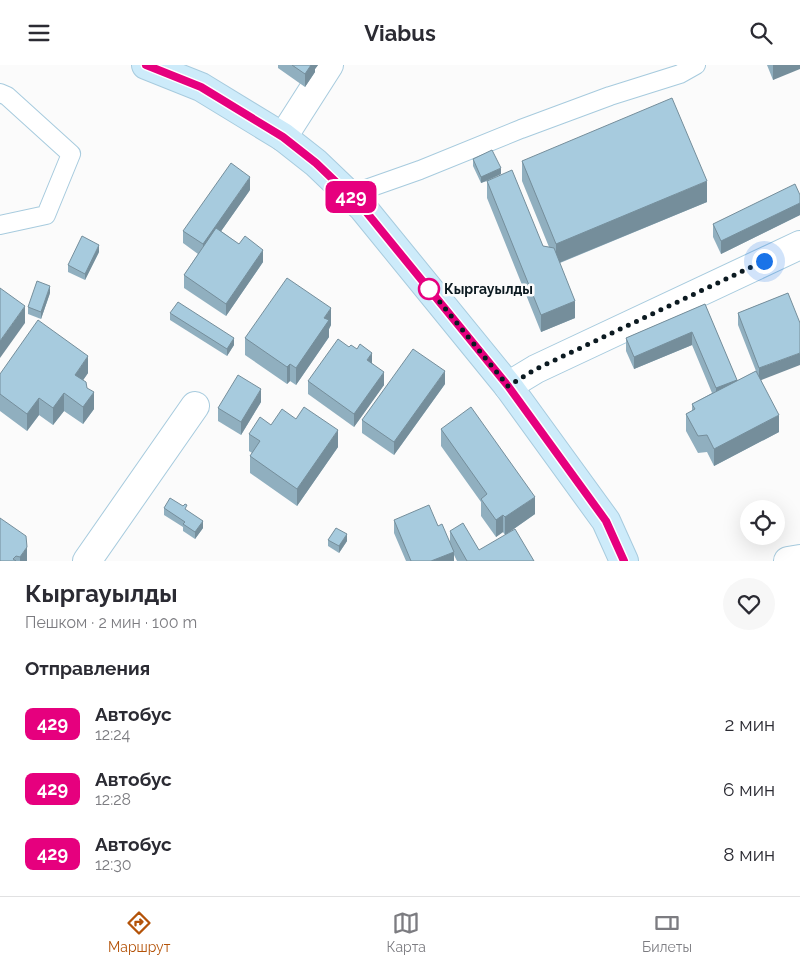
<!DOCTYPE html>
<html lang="ru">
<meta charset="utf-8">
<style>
body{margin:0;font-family:Raleway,sans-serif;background:#f7f7f7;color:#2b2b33;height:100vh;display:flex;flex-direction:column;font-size:19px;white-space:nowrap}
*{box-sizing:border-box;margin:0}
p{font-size:16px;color:#7c7c81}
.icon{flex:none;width:28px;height:28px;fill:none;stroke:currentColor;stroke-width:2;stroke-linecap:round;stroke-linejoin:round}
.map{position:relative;height:496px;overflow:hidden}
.side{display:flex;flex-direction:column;background:#fff;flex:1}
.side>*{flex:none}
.badge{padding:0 10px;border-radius:8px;font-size:18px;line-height:32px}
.tools{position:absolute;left:740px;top:435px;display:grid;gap:10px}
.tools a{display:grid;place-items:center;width:45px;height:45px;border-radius:50%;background:#fff;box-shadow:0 5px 20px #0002;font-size:25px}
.you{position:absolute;width:25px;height:25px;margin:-12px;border:4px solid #fff;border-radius:50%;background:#1a73e8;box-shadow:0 0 0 8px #1a73e833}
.map>.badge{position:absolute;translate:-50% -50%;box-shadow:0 0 0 2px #fff}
h2{padding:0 25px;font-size:19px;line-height:45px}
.round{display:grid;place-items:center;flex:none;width:52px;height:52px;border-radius:26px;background:#f7f7f7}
.summary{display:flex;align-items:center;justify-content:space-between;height:85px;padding:0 25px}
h1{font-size:24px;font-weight:700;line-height:38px}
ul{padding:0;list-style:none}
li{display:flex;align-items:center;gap:15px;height:65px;padding:0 25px}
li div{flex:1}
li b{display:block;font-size:19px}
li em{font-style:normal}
li .badge{min-width:55px;font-weight:700;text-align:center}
header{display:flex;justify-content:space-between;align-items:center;height:65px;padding:0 25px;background:#fff;font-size:22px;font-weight:700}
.tabs{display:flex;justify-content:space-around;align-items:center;height:70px;border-top:1px solid #e1e1e2;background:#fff;font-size:14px;color:#7c7c81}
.tabs a{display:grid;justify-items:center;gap:2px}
.tabs .current{color:#b45309}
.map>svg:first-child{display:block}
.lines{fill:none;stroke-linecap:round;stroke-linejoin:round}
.lane-casing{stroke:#a7cbde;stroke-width:20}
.street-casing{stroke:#a7cbde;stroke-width:30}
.secondary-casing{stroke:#a7cbde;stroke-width:30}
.lane{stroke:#fff;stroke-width:18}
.street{stroke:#fff;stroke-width:28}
.secondary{stroke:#cdebfa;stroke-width:28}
.wall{fill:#90afbf}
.shaded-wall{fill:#758e9b}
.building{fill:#a7cbde;stroke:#758e9b}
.line-casing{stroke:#fff;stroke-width:11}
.line{stroke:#e6007e;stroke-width:8}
.walk{stroke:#0c1a21;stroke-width:5;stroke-dasharray:0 9}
.stop-dot{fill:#fff;stroke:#e6007e;stroke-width:2.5}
.labels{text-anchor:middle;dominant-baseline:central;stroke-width:5;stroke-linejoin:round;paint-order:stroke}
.stop-label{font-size:14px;font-weight:bold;fill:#0c1a21;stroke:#fbfbfb;text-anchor:start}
</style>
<header><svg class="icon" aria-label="menu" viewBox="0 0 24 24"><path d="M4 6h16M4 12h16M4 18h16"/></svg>Viabus<svg class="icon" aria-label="search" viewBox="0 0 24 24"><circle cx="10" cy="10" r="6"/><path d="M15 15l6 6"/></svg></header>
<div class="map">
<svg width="800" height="496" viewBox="0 0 800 496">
<rect width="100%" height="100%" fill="#fbfbfb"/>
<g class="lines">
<g class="lane-casing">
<g id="lane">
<path d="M0,28l7,3 64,58 -25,61 -46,10"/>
<path d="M345,126l21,-2 54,-19 101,-41 89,-33 70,-22 16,-9"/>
</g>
</g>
<g class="street-casing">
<g id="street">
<path d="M283,72l46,-72"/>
<path d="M508,321l28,-17 264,-124"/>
<path d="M87,496l108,-155"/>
<path d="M788,496l12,-2"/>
</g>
</g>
<g class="secondary-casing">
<path id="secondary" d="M146,0l55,22 82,50 33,26 47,45 145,178 98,135 18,40"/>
</g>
<use href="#lane" class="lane"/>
<use href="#street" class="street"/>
<use href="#secondary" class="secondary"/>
</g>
<g class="wall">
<path d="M278,0h40l-3,4v3l-10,15 -27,-19z"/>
<path d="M767,0h33l-27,15z"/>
<path d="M473,94l28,15 -12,6 54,66 6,1 -27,-66v-20l185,41 -147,61 15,55 -34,14 -54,-134v-17l-6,2 -8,-17z"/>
<path d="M250,125l-29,41 42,31 -37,54 -42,-28v-13l14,-21 -15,-11v-12z"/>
<path d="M800,130v20l-79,39 -8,-17v-13z"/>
<path d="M99,187l-14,28 -17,-8v-7z"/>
<path d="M50,228l-9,26 -13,-5v-7z"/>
<path d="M788,228l-27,87 18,52 -65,34 -7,-14 -9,1 -12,-22v-17l6,-3v-7l20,-11 -20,-48 -58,24 -8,-18v-13l79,-34 32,77 19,-10 -18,-46v-12z"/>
<path d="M170,248l64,32 -7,11 -57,-36z"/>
<path d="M331,260l-2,4v8l-33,48 -6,-4 -3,3 -42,-29v-17z"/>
<path d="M372,298l12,22 -30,42 -46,-33v-13z"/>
<path d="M88,308l-5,7 4,8 7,21 -11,15 -19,-13 -11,14 -14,-10 -12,16 -27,-20v-37z"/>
<path d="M445,319l-51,71 -32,-22v-13z"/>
<path d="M261,337l-20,33 -23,-14v-13z"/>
<path d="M296,354l42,28 -41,59 -47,-33v-17l2,-3 -3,-2v-17l22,-9z"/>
<path d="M441,364l94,85 -30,21 -2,-3 -7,5 -15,-21v-14l-40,-56z"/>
<path d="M164,443l23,3 16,17 -8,11 -12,-8v-4l-19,-12z"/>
<path d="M0,453l27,43h-27z"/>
<path d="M394,455l44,6 12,16v-11l29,19 55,11h-77l-3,-6v6h-48l-12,-28z"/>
<path d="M328,475l19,1 -8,12 -11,-7z"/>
</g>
<g class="shaded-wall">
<path d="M311,0h7l-3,4v3l-10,15v-13z"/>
<path d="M773,0h27v4l-27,11z"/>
<path d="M501,103v6l-20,9v-6z"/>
<path d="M250,112v13l-47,67v-13z"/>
<path d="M707,116v21l-151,62v-20z"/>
<path d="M800,138v12l-79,39v-13z"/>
<path d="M99,180v7l-14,28v-6z"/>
<path d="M263,185v12l-37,54v-12z"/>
<path d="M50,221v7l-9,26v-7z"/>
<path d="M575,236v17l-34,14v-17z"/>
<path d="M25,241v17l-25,35v-17z"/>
<path d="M331,243v17l-2,4v8l-33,48v-17l28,-50z"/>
<path d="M692,267v13l-58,24v-12z"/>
<path d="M234,273v7l-7,11v-7z"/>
<path d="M372,288v13l-5,-6z"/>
<path d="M800,288v12l-41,16v-13z"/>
<path d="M88,291v17l-13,19v-17z"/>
<path d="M290,299v17l-3,3v-17z"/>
<path d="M445,306v13l-51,71v-13z"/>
<path d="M384,307v13l-30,42v-13z"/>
<path d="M737,315v12l-21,9v-13z"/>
<path d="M261,324v13l-20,33v-13z"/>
<path d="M94,327v17l-11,15v-17z"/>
<path d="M64,328v18l-11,14v-17z"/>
<path d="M39,333v17l-12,16v-17z"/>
<path d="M779,350v17l-65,34v-17z"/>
<path d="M338,365v17l-41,59v-17z"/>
<path d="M535,432v17l-30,21v-18z"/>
<path d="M503,450v17l-7,5v-17z"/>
<path d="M203,456v7l-8,11v-7z"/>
<path d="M347,469v7l-8,12v-7z"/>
<path d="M27,482v14h-7v-4z"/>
<path d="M454,487v9h-23z"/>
</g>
<g class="building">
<path d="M292,0h19l-6,9z"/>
<path d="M672,33l35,83 -151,63 -34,-83z"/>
<path d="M492,85l9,18 -20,9 -8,-18z"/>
<path d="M231,98l19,14 -47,67 -20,-13z"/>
<path d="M512,105l31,76 11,2 21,53 -34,14 -54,-134z"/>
<path d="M795,119l5,11v8l-79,38 -8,-17z"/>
<path d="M216,163l23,16 6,-8 18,14 -37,54 -42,-29z"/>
<path d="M82,171l17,9 -14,29 -17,-9z"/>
<path d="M287,213l44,30 -7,10 5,2 -33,48 -6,-4 -3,3 -42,-29z"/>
<path d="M37,216l13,5 -9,26 -13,-5z"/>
<path d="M0,223l25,18 -25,35z"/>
<path d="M788,228l12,30v30l-41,15 -21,-55z"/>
<path d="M178,237l56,36 -7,11 -57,-36z"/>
<path d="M705,239l32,76 -21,8 -24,-56 -58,25 -8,-19z"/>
<path d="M38,255l50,36 -13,19 11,7 1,6 7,4 -11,15 -19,-14 -11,15 -14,-10 -12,16 -27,-20v-20z"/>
<path d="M338,274l11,8 2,-2 6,4 3,-5 12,9 -5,7 17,12 -30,42 -46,-33z"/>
<path d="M413,284l32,22 -51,71 -32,-22z"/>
<path d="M756,306l23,44 -65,34 -7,-14 -9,1 -12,-22 9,-5 -3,-5z"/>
<path d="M238,310l23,14 -20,33 -23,-14z"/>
<path d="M304,342l34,23 -41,59 -47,-33 10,-15 -11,-7 11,-17 11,8 11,-16 14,10z"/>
<path d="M471,342l64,90 -30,20 -2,-2 -7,5 -15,-21 6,-5 -46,-65z"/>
<path d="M170,433l13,8 2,-2 2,1 -2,4 18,12 -8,11 -12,-8 2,-2 -21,-14z"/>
<path d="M429,440l9,21 4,-2 12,28 -23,9h-20l-17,-41z"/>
<path d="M0,453l26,18 1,11 -7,10 -4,-1 -3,3 3,2h-16z"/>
<path d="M463,458l16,27 36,-21 19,32h-67l-17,-30z"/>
<path d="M336,463l11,6 -8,12 -11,-6z"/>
</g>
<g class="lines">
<g class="line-casing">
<path id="line" d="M146,0l55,22 82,50 33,26 47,45 145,178 98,135 18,40"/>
</g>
<use href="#line" class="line"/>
<path class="walk" d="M429,224l-3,-4 82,101 28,-17 228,-108"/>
</g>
<circle class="stop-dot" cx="429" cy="224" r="10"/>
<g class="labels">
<g class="stop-label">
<text x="444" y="224">Кыргауылды</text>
</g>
</g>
</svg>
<div class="tools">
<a><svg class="icon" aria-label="locate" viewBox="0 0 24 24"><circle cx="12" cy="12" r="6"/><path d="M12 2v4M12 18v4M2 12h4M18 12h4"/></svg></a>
</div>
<div class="you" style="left:764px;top:196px"></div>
<b class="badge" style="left:351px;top:132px;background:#e6007e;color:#fff">429</b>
</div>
<section class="side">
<div class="summary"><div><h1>Кыргауылды</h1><p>Пешком · 2 мин · 100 m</p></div><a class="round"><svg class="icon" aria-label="heart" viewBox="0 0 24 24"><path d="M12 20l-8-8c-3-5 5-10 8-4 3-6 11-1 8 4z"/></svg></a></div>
<h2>Отправления</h2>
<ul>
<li><span class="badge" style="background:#e6007e;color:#fff">429</span><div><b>Автобус</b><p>12:24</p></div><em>2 мин</em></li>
<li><span class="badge" style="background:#e6007e;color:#fff">429</span><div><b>Автобус</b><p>12:28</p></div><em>6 мин</em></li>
<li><span class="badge" style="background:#e6007e;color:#fff">429</span><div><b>Автобус</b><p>12:30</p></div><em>8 мин</em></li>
</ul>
</section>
<nav class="tabs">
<a class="current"><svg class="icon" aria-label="directions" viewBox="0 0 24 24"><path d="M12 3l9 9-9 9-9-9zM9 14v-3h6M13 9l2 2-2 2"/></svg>Маршрут</a>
<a><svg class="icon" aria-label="map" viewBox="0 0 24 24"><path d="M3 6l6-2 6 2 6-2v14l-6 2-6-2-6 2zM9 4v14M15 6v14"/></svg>Карта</a>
<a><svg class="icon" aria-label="tickets" viewBox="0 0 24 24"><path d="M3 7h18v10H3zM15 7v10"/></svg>Билеты</a>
</nav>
